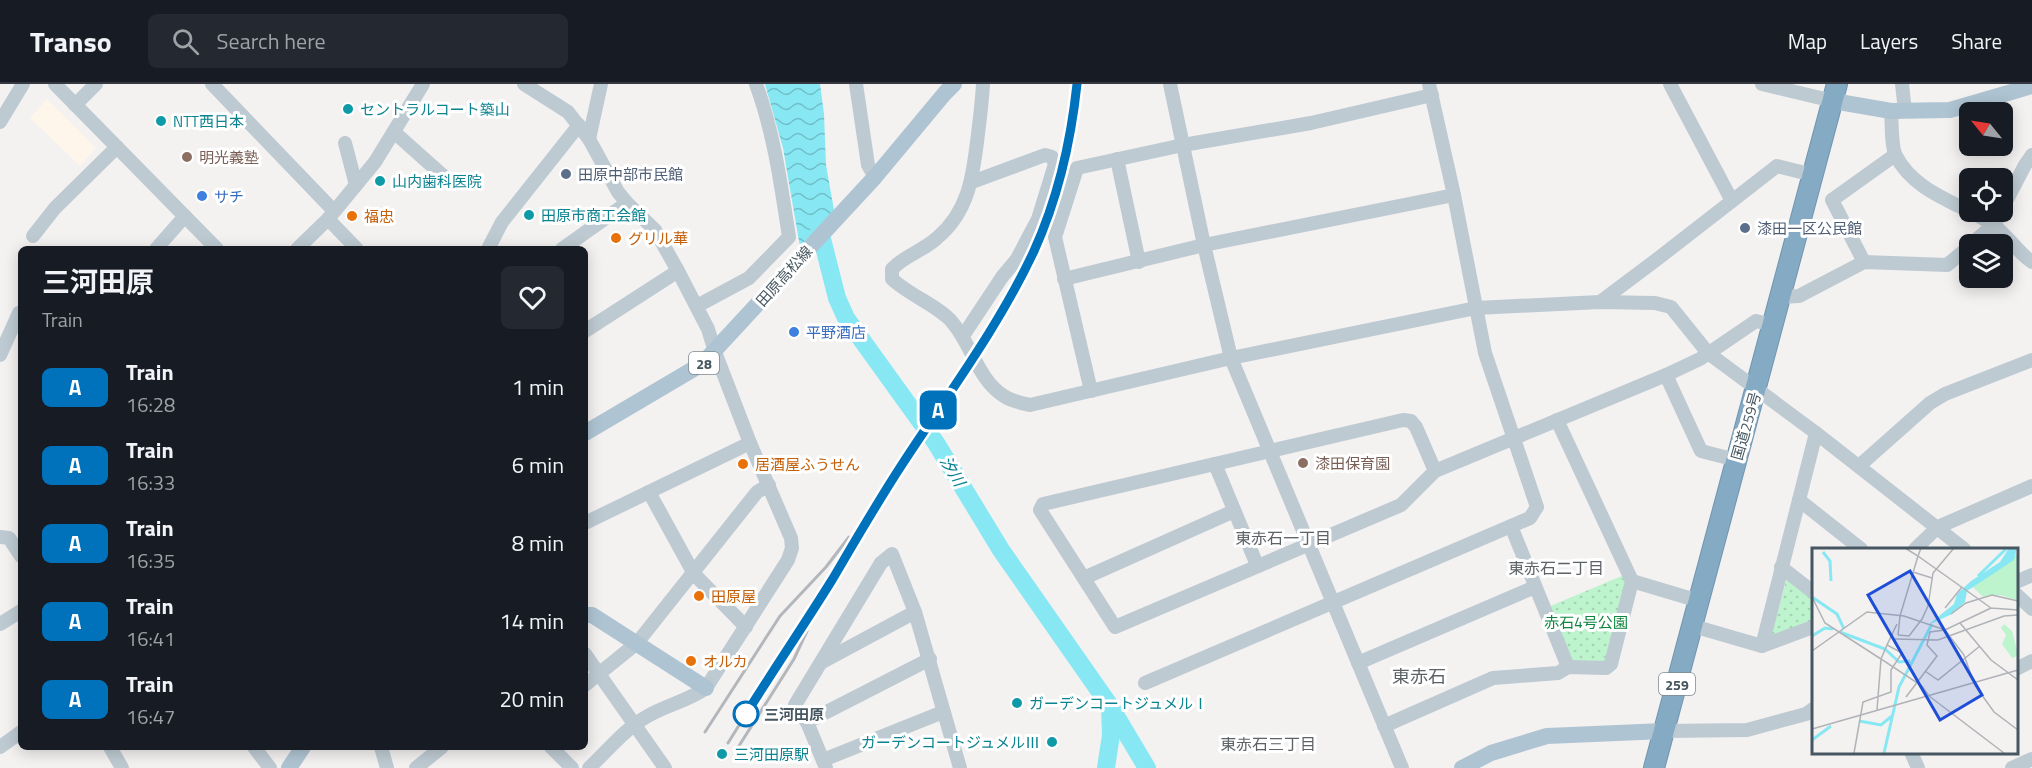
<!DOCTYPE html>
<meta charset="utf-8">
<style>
body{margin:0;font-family:"Titillium Web","Noto Sans JP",sans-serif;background:#242831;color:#f1f3f6;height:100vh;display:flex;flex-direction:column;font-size:22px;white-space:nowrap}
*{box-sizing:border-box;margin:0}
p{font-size:20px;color:#9ea1a6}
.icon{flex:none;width:33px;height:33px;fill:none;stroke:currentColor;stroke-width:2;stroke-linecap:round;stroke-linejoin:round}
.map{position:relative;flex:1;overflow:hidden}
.details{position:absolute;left:18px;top:162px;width:570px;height:504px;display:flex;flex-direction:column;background:#171b24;border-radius:9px;box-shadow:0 3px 15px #0003}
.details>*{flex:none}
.badge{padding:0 12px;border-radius:9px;font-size:21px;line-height:39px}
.needle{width:39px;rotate:300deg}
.controls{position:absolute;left:1959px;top:18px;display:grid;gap:12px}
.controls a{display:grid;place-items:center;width:54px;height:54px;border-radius:9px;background:#171b24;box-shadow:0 3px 15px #0003;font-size:30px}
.map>.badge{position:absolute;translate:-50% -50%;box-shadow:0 0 0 3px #fff}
.round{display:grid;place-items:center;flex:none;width:63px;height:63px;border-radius:9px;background:#242831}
.overview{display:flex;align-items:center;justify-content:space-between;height:102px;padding:0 24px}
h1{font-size:28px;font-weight:700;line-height:45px}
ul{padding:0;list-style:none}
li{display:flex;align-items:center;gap:18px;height:78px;padding:0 24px}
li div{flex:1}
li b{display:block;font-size:22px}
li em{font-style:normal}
li .badge{min-width:66px;font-weight:700;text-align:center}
header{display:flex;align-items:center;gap:36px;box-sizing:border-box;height:84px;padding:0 30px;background:#171b24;border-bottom:2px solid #363941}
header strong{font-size:28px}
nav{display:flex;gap:33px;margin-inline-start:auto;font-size:21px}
.search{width:420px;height:54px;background:#242831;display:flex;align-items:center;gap:15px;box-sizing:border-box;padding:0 21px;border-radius:9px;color:#9ea1a6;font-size:22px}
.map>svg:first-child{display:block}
.commercial{fill:#fef6eb}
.park{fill:url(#park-dots)}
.water{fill:url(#water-waves)}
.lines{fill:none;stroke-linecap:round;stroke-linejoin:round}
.river{stroke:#87e8f4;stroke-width:18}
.highway-casing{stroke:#7095b0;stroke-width:22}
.minor{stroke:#becad2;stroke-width:14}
.major{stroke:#afc4d2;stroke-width:16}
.highway{stroke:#85aac4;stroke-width:20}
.rail{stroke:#b3b7bc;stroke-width:3}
.line-casing{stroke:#fff;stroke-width:14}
.line{stroke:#0072bc;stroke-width:9}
.culture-dot{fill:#0f9aa8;stroke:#fff;stroke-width:2}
.education-dot{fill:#8d6e63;stroke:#fff;stroke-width:2}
.service-dot{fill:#5c6f8a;stroke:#fff;stroke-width:2}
.shop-dot{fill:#3f7fe0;stroke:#fff;stroke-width:2}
.food-dot{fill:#e8710a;stroke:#fff;stroke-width:2}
.stop-dot{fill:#fff;stroke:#0072bc;stroke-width:3}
.labels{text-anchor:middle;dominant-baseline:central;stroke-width:6;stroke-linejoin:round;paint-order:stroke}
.shield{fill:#fff;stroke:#7e8990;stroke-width:1.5}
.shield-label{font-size:14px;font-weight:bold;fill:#475761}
.culture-label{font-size:15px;fill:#0d838f;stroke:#fff;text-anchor:start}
.education-label{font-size:15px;fill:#785e54;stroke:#fff;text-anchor:start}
.service-label{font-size:15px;fill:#4e5e75;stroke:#fff;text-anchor:start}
.shop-label{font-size:15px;fill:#366cbe;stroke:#fff;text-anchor:start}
.food-label{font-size:15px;fill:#c56008;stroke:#fff;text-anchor:start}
.street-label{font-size:15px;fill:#475761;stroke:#fff}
.park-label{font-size:15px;fill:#0f853f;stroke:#fff}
.stop-label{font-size:15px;font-weight:bold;fill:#475761;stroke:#fff;text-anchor:start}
.water-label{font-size:16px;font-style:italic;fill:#048190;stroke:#fff}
.neighbourhood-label{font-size:16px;fill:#5d6267;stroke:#fff}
.quarter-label{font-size:18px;fill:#5d6267;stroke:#fff}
.inset-river{fill:none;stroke:#87e8f4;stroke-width:3}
.inset-road{fill:none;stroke:#afb3b7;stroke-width:1.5}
.view{fill:#1d4ed8;fill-opacity:0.15;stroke:#1d4ed8;stroke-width:3}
.inset-edge{fill:none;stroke:#475761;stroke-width:3}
</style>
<header>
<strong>Transo</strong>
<div class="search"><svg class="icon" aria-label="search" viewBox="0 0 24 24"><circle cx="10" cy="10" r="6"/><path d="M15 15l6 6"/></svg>Search here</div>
<nav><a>Map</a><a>Layers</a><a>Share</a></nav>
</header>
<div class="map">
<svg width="2032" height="684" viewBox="0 0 2032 684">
<defs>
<pattern id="park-dots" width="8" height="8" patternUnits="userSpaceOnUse" patternTransform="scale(1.5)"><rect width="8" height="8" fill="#bdf4cd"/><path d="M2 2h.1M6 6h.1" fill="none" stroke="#a4d3b3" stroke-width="1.8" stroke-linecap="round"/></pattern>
<pattern id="water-waves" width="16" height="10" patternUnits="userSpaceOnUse" patternTransform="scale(1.5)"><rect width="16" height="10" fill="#87e8f4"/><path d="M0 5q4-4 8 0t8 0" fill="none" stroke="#70bfc9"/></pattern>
</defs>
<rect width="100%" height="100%" fill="#f4f1f1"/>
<path class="commercial" d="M47,15l49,49 -16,18 -50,-48z"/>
<g class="park">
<path d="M1624,491l2,8 -21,78 -35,1 -22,-55z"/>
<path d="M1787,494l26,19v26l-43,17z"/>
</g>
<path class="water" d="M765,0h55l4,30 2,51 8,45 -34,37 -17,-99z"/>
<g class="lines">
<g class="river">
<path d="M818,139l19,75 9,20 90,125 65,107 109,156 37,62"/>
<path d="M1106,684l5,-33 -1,-27"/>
</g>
<g class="highway-casing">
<path id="highway" d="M1654,684l183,-684"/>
</g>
<g class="minor">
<path d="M55,0l162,165"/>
<path d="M212,0l121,126"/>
<path d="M524,0l44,28 21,27 29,53 9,11 28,27 23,41 30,58 7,23 35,91 41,95 1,10 -4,12 -82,128c-18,13 -40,17 -60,29 -21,12 -39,34 -57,51"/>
<path d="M856,0l12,81 7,12"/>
<path d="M983,0c-1,17 -3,34 -5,50 -5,40 -8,76 -41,104 -14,13 -32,17 -45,31v10c17,16 48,28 60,43 20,23 26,58 52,74 7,5 18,7 26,9l201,-47 245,-50 124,-6 55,1 16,4 37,46 108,80 148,116"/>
<path d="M1170,0l34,161 27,113 171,410"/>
<path d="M1670,0l62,117"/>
<path d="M1762,0l71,17"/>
<path d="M1902,0l3,27"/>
<path d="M75,21l21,-21"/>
<path d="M1891,27c1,11 0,36 5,45 19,37 64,47 96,68 15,10 25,28 40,38"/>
<path d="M0,38l23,-38"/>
<path d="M394,48l55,49"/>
<path d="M589,55l12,-55"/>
<path d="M345,59l11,42"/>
<path d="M1117,75l22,103"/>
<path d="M2002,125l23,-44 7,-10"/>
<path d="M328,135l29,30"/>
<path d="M33,152l22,-28 62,-61"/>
<path d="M1971,160l23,-19 3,-6"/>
<path d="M156,165l29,-33"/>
<path d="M297,165l31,-30 47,-57 48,-78"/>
<path d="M488,165l14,-27 77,-97"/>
<path d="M562,165l65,-46"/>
<path d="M1864,178l-32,-62 63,-45"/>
<path d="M1064,195l140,-34 250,-50"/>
<path d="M1781,213l18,-1 65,-34 83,3 23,-19"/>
<path d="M1600,218l56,-42 121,-94 36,9"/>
<path d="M697,222l52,-28 40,-41c-8,-52 -15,-104 -33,-153"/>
<path d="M585,247l93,-60"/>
<path d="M963,252l39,-59 15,-18 21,-40 17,-55 -3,-7 -7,-2 -73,27"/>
<path d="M0,271l19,-42h2"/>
<path d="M1666,291l35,76 35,9"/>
<path d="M1091,307l-36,-154 22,-69 106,-23 128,-22 121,-28"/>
<path d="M1215,380l42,101"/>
<path d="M1859,382l71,-63 15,-9 87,-34"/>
<path d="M1435,387l-34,34 -286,122 -75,-117 3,-6 360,-84 8,1 5,6 19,44 231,-96 34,-16 56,-38 17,4"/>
<path d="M649,408l45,82 52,53"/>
<path d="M1799,416l62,49"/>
<path d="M585,439l165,-80"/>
<path d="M1511,442l57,141"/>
<path d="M0,453l9,1 12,18"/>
<path d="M1915,465l23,-22 94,-41"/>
<path d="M1781,483l32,25"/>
<path d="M1084,494l150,-67"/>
<path d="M1632,497l67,20"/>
<path d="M2016,498l16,-7"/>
<path d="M2016,510l16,15"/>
<path d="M0,540l21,-13"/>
<path d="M1693,542l69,20 51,-19"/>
<path d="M1762,562l54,-213"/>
<path d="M585,570l80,114"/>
<path d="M822,578l93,-50"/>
<path d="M1358,579l177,-76"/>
<path d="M2016,585l16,-8"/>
<path d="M1145,599l385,-165 7,-11 -52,-154 -31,-158 -25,-111"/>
<path d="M585,601l52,-42 120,-151 12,-7"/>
<path d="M807,638l-12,-13v-4l86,-142 11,-9 23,58 45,156"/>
<path d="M1384,642l109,-48 65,-5 10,-6 38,1 5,-4 21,-83 -75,-161"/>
<path d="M1664,647l83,-1 59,-16 7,-5"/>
<path d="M0,663l21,-15"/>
<path d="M110,663l12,21"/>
<path d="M254,663l16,21"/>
<path d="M381,663l6,21"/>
<path d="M551,663l21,21"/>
<path d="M1911,668l7,16"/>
<path d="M823,676l120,-48"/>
<path d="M416,684l26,-21"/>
<path d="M826,684l-19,-46 123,-63"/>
<path d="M2012,684l20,-9"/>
</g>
<g class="major">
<path d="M1833,17l58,10 59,-1 82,-24"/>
<path d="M585,349l117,-69 173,-187 70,-84 9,-9"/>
<path d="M585,531h7l114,73"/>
<path d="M289,684l14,-21"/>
<path d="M1462,684l29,-15 56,-17 117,-5"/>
</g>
<use href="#highway" class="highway"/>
<g class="rail">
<path d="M705,648l75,-116 46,-49 23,-30"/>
<path d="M728,659l175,-280 71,-108 42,-69 28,-60 18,-57 10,-40 5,-45"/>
<path d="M737,665l57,-90 13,-28"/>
</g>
</g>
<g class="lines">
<g class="line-casing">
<path id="line" d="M746,630c28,-45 58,-89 86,-134 23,-39 46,-79 71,-117 45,-69 96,-137 131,-212 24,-53 37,-110 43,-167"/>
</g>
<use href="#line" class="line"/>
</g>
<g class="culture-dot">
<circle cx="348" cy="25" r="6"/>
<circle cx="161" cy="37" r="6"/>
<circle cx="380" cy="97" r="6"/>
<circle cx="529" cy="131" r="6"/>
<circle cx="1017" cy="619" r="6"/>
<circle cx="1052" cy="658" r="6"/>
<circle cx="722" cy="670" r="6"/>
</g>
<g class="education-dot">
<circle cx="187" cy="73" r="6"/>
<circle cx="1303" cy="379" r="6"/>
</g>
<g class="service-dot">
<circle cx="566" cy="90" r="6"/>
<circle cx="1745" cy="144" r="6"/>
</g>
<g class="shop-dot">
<circle cx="202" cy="112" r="6"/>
<circle cx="794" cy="248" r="6"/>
</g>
<g class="food-dot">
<circle cx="352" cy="132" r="6"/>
<circle cx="616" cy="154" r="6"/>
<circle cx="743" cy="380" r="6"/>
<circle cx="699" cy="512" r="6"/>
<circle cx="691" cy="577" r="6"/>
</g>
<circle class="stop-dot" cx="746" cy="630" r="12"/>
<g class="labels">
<g class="shield">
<rect x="689" y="268" width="30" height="22" rx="4.5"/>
<rect x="1659" y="589" width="36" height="22" rx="4.5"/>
</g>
<g class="shield-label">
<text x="704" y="279">28</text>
<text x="1677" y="600">259</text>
</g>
<g class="culture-label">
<text x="360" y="25">セントラルコート築山</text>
<text x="173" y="37">NTT西日本</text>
<text x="392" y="97">山内歯科医院</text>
<text x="541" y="131">田原市商工会館</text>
<text x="1029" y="619">ガーデンコートジュメルⅠ</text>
<text x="1040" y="658" text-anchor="end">ガーデンコートジュメルⅢ</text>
<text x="734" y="670">三河田原駅</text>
</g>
<g class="education-label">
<text x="199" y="73">明光義塾</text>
<text x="1315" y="379">漆田保育園</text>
</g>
<g class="service-label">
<text x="578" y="90">田原中部市民館</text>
<text x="1757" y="144">漆田一区公民館</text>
</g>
<g class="shop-label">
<text x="214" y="112">サチ</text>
<text x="806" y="248">平野酒店</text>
</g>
<g class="food-label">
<text x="364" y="132">福忠</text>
<text x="628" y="154">グリル華</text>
<text x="755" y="380">居酒屋ふうせん</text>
<text x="711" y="512">田原屋</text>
<text x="703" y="577">オルカ</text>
</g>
<g class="street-label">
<text transform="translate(784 192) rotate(-48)">田原高松線</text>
<text transform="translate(1746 342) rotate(-74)">国道259号</text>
</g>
<g class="park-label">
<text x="1586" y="538">赤石4号公園</text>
</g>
<g class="stop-label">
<text x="764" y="630">三河田原</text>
</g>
<g class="water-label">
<text transform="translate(953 387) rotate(59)">汐川</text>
</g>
<g class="neighbourhood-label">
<text x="1283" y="454">東赤石一丁目</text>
<text x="1556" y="484">東赤石二丁目</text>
<text x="1268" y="660">東赤石三丁目</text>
</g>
<g class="quarter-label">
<text x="1419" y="592">東赤石</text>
</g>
</g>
<g transform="translate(1812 464)">
<rect width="206" height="206" fill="#f4f1f1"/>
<path d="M192,76l8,7 5,19v6l-5,2 -10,-14 4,-9 -5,-7z" fill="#bdf4cd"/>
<path d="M205,6v46l-17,-5 -17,2 -10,-10z" fill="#bdf4cd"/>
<path d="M197,0h8l-3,12 -47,31 -2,11 -13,12 -24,11 26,-21 3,-10 14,-13 29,-19z" fill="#87e8f4"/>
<path class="inset-river" d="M11,4l7,9 1,20M166,28l29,-28M0,49l25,17 7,15M28,84l45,17 14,13 11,-1M0,88l13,-8 8,1M47,173l22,4 11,-9M0,192l19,-14M72,205l15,-66 33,-63"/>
<path class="inset-road" d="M101,24l19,6M0,49l13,26 56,36 -4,51M133,60l17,-21M179,60l27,2M139,66l15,-11 26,-8 26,6M88,68l18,-60 -13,-8M148,75l31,37 27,20M86,87l11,1 13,-17 6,-13 5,-33 21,-25M86,87l2,-19M83,91l43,1 66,-24 14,-1M75,97l-6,14 41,27 7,10M0,103l55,-39 37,4 41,14 46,-22 -73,-52 3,-8M113,123l13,9 42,-34M162,136l20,28 24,18M117,148l75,57M94,149l31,-41 -10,-11 3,-13 15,-2 19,25 10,28M0,181l206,-59M42,205l9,-51 28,-10v-22l11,-17 -15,-8 10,-21"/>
<path class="view" d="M98,23l72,124 -42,25 -72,-125z"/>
<rect width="206" height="206" class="inset-edge"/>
</g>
</svg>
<div class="controls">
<a><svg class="needle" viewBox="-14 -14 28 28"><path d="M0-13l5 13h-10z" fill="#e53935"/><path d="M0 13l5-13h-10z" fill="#9ea1a6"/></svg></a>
<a><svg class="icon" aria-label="locate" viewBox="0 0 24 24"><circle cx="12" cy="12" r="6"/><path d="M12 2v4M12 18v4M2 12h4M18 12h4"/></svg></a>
<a><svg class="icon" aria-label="layers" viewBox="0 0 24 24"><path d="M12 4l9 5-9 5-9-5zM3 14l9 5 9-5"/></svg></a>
</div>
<b class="badge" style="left:938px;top:326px;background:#0072bc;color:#fff">A</b>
<section class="details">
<div class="overview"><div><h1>三河田原</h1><p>Train</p></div><a class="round"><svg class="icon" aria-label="heart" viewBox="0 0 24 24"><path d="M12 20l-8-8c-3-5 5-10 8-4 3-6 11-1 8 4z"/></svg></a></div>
<ul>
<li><span class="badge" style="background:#0072bc;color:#fff">A</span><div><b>Train</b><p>16:28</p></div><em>1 min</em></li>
<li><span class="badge" style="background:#0072bc;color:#fff">A</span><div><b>Train</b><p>16:33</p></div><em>6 min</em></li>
<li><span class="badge" style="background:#0072bc;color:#fff">A</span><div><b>Train</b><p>16:35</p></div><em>8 min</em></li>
<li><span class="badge" style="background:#0072bc;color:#fff">A</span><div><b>Train</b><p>16:41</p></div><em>14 min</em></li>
<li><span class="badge" style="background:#0072bc;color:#fff">A</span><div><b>Train</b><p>16:47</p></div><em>20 min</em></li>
</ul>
</section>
</div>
